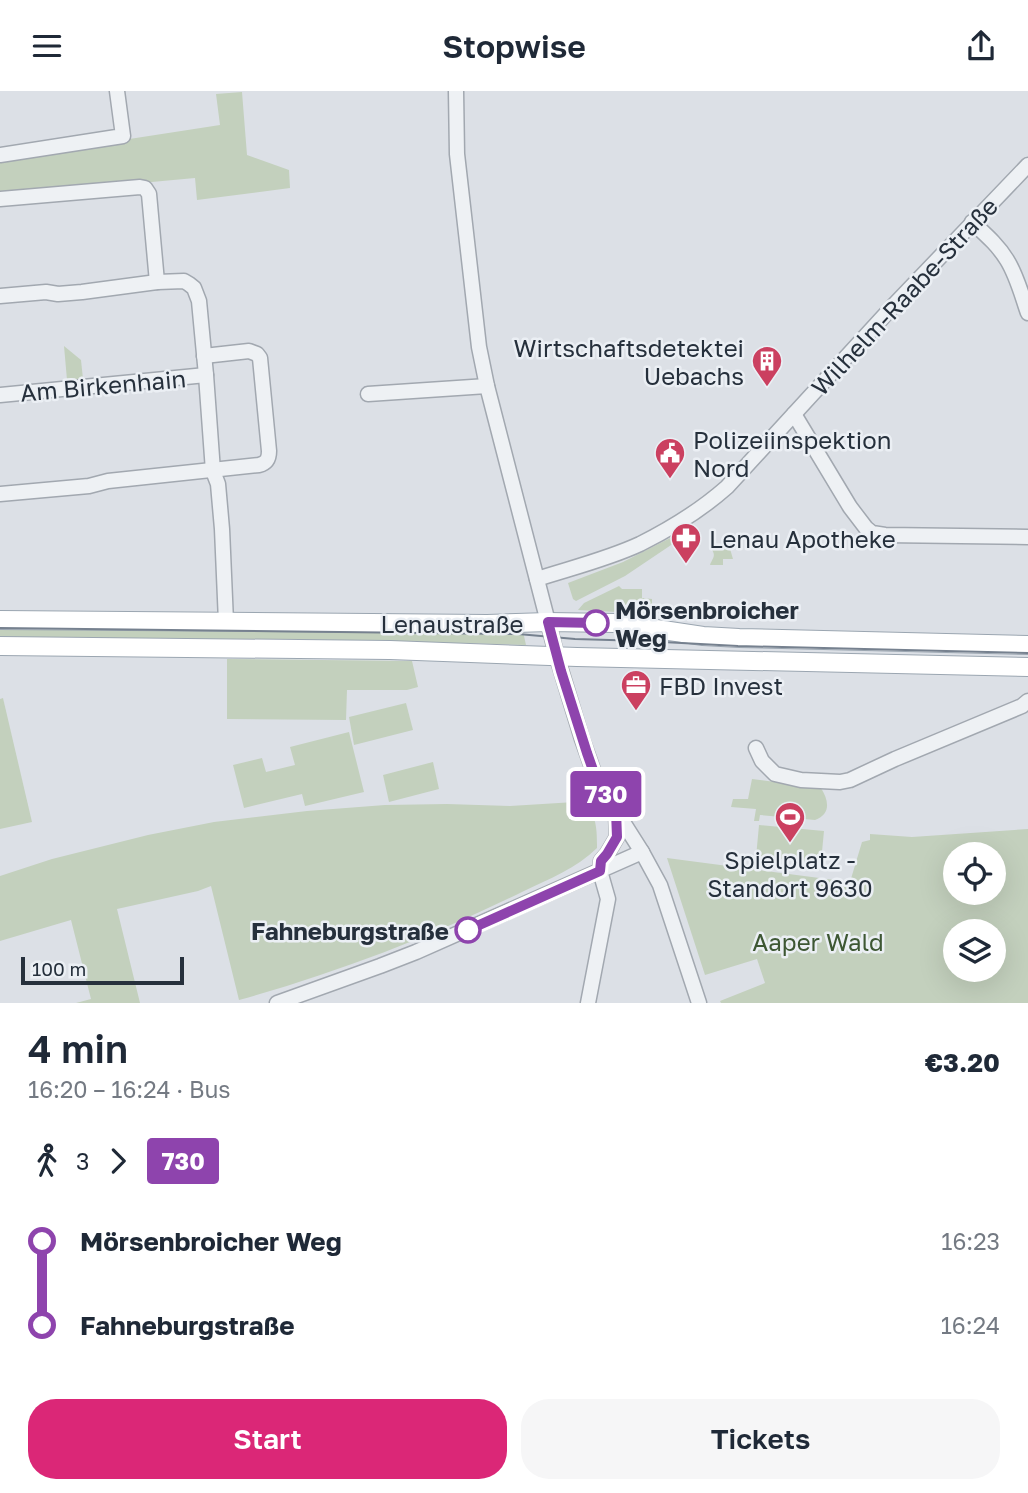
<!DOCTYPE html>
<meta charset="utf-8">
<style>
body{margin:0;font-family:"Golos Text",sans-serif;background:#f6f6f7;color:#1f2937;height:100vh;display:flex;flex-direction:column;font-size:26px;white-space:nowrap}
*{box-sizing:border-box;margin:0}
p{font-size:23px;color:#747a83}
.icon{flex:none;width:38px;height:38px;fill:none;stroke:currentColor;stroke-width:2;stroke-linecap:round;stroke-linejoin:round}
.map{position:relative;height:912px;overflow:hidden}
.drawer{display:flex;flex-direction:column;background:#fff;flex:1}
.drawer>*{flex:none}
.badge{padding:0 14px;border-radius:5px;font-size:24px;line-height:46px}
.tools{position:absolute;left:943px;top:751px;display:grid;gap:14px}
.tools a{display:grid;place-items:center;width:63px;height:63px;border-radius:50%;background:#fff;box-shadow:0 7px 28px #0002;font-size:35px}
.scale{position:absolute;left:21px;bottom:18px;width:163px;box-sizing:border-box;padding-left:7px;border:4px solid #26303c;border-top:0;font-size:19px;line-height:24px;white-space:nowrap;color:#26303c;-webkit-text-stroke:5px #ebeff4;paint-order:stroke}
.map>.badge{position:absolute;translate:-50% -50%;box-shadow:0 0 0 4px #fff}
.legs{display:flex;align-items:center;gap:10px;height:77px;padding:0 28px;font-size:23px}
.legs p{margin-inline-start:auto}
.overview{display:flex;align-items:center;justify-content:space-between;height:119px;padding:0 28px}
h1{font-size:38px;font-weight:600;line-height:52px}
.primary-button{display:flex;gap:14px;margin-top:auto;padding:14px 28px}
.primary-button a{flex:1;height:80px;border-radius:28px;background:#db2777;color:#fff;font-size:28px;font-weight:600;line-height:80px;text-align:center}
.primary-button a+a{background:#f6f6f7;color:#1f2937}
ul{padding:0 28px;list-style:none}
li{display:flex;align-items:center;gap:24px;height:84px;font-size:26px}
li i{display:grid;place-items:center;width:10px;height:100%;margin:0 9px;background:currentColor}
li i::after{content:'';width:18px;height:18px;margin:-9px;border:5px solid;border-radius:50%;background:#fff}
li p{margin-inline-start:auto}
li:first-child i{background:linear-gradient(#0000 50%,currentColor 0)}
li:last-child i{background:linear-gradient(currentColor 50%,#0000 0)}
header{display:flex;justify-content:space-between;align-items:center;height:91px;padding:0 28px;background:#fff;font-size:32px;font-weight:600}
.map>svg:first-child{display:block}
.green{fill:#c3d0bd;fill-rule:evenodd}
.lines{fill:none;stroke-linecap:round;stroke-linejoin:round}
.minor-casing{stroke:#a2a8b0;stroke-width:17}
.major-casing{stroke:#9ba6b1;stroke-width:20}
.minor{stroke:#eef1f4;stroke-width:14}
.major{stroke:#fff;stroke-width:18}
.tram{stroke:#76818f;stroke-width:2}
.line-1-casing{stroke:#fff;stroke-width:16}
.line-1{stroke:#8e44ad;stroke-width:10}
.stop-1-dot{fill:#fff;stroke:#8e44ad;stroke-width:3.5}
.labels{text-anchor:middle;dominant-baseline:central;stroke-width:5;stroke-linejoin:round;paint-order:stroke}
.street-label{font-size:24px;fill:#26303c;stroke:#ebeff4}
.poi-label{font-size:24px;fill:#26303c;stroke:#ebeff4;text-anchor:start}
.stop-label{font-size:24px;font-weight:bold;fill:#26303c;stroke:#ebeff4;text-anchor:start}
.park-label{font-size:24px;fill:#3d5733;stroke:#ebeff4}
</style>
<header><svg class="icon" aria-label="menu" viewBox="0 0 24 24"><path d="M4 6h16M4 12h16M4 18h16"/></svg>Stopwise<svg class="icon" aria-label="share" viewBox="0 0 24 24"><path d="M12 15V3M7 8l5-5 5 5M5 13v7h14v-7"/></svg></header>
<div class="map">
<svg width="1028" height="912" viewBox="0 0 1028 912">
<rect width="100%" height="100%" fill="#dce0e6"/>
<g class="green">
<path d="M242,1l5,63 42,15 1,18 -93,12 -2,-22 -195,18v-37l220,-34 -4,-31z"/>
<path d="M64,255l17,14 2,19 -16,1z"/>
<path d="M680,442l3,4 -58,39 -49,25 -3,-2 -5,-16 55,-21z"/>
<path d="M728,451l5,17h-10v6h-13c3,-8 7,-9 0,-18l5,-4 2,3h7z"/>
<path d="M619,495l3,3h20v9l10,1v18l-36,-5 -38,-2 6,-7z"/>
<path d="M0,534l522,2 4,18 -65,-2 -44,2 -417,-4z"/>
<path d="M227,568l185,2 6,26 -11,3h-60l-1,30 -119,-1z"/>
<path d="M3,607l29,124 -32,7v-130z"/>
<path d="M406,612l7,27 -59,15 -5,-28z"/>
<path d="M349,641l15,60 -59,14 -3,-12 -58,14 -11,-43 29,-7 4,14 29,-7 -5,-18z"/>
<path d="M433,671l6,27 -50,13 -6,-27z"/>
<path d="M752,688l69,9c8,13 10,26 -6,32l-55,-5 -1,6h-5l2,-12 -25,-2 2,-8h15z"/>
<path d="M575,711l1,4c22,-2 21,27 21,42 -20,20 -48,31 -73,43 -91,45 -187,82 -285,109l-28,-114 -13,5 -81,18 23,94h-64l15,-4 -20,-79 -71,21v-65l52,-17 96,-24 66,-13 93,-11 78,-6 62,-1 63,2z"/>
<path d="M759,734l65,6 -3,31 -65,-5z"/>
<path d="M1028,738v174h-307l-1,-2 45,-18 -8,-24 -52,16 -38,-117 183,24 12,-40 8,-2v-6l42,3zM956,763h38v39h-38zM956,840h38v38h-38z"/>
</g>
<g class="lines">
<g class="minor-casing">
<g id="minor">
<path d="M456,0l1,63 22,193 8,39 70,271 25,82 11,31 23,41 26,41 18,33 39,118"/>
<path d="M0,64l123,-19 -6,-45"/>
<path d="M0,108l140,-12 5,1 4,6 8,88"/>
<path d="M972,131c13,12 26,23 35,38 10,16 15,36 21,53"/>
<path d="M0,205l46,-4 12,2 24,-2 75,-10 27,-1 5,3 5,4 5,13 7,74 7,96 5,13 4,45 4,93"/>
<path d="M368,303l119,-8"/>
<path d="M0,304l206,-20"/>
<path d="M794,323l56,93 16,21 6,5 13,2 143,2"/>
<path d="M0,403l89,-8 19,-5 151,-16c8,-2 10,-6 10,-14l-9,-93 -3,-4 -8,-3 -45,5"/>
<path d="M537,488c34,-11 71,-20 103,-35 32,-16 61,-34 87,-57l167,-182 134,-140"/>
<path d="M756,657l6,13 13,13 26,6 39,2 10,-2 45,-21 127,-53 6,-5"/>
<path d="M277,912l103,-37 36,-14 226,-100"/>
<path d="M588,912l20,-104 -8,-28 1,-10 6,-7 10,-17 -1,-24"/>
</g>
</g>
<g class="major-casing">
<g id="major">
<path d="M0,529l487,4 61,-2 68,1 87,13 36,2 289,7"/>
<path d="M0,555l390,4 187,7 451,10"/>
</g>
</g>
<use href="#minor" class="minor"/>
<use href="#major" class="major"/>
<path class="tram" d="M0,537l518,6 57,5 69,2 94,5 290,7"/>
</g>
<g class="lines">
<g class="line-1-casing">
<path id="line-1" d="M468,839l132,-59 1,-10 6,-7 10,-17 -1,-26 -23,-41 -6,-17 -26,-82 -13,-49 48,1"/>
</g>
<use href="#line-1" class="line-1"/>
</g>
<defs>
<g id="building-pin" transform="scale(1.575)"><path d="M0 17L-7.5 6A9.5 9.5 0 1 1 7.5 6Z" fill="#cb4060" stroke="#ebeff4"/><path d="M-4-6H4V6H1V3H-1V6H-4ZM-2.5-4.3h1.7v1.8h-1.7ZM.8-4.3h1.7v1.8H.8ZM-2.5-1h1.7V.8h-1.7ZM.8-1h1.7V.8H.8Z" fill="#fff"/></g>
<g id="civic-pin" transform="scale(1.575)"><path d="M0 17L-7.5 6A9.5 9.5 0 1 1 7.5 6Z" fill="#cb4060" stroke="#ebeff4"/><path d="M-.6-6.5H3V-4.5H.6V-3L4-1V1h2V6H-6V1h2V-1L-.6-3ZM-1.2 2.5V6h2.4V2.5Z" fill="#fff"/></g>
<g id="pharmacy-pin" transform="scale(1.575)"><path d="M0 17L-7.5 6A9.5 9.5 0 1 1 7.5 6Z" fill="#cb4060" stroke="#ebeff4"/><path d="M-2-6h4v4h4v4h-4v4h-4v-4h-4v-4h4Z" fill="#fff"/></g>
<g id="office-pin" transform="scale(1.575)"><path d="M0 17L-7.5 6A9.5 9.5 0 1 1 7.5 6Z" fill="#cb4060" stroke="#ebeff4"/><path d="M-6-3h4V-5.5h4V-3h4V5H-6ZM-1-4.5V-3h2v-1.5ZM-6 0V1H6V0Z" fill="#fff"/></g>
<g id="stadium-pin" transform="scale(1.575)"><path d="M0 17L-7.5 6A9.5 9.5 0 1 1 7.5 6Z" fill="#cb4060" stroke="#ebeff4"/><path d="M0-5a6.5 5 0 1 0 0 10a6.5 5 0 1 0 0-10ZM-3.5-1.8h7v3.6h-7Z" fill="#fff"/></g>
</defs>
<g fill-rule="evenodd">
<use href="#building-pin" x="767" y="270"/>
<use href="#civic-pin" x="670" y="362"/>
<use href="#pharmacy-pin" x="686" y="447"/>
<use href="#office-pin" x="636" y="594"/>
<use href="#stadium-pin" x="790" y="726"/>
</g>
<g class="stop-1-dot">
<circle cx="596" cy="532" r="12"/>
<circle cx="468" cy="839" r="12"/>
</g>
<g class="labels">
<g class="street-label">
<text transform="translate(904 205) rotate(-47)">Wilhelm-Raabe-Straße</text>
<text transform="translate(103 294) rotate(-5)">Am Birkenhain</text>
<text x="452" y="532">Lenaustraße</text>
</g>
<g class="poi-label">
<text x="744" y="256" text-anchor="end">Wirtschaftsdetektei<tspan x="744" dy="28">Uebachs</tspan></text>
<text x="693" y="348">Polizeiinspektion<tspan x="693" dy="28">Nord</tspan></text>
<text x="709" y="447">Lenau Apotheke</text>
<text x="659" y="594">FBD Invest</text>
<text x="790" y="768" text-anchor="middle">Spielplatz -<tspan x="790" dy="28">Standort 9630</tspan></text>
</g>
<g class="stop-label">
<text x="615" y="518">Mörsenbroicher<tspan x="615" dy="28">Weg</tspan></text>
<text x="449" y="839" text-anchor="end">Fahneburgstraße</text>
</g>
<g class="park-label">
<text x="818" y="850">Aaper Wald</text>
</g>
</g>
</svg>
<div class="tools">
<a><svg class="icon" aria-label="locate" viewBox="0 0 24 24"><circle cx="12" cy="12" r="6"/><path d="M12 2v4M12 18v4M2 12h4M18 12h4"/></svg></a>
<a><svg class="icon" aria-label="layers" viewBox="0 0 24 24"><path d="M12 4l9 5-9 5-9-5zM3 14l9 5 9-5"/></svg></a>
</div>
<div class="scale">100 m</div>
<b class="badge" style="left:606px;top:703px;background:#8e44ad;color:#fff">730</b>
</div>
<section class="drawer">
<div class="overview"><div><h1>4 min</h1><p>16:20 – 16:24 · Bus</p></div><b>€3.20</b></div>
<div class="legs"><svg class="icon" aria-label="walk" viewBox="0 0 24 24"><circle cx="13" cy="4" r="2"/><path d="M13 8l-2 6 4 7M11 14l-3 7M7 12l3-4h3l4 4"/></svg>3<svg class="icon" aria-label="forward" viewBox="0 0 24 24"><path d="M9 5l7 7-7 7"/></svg><b class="badge" style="background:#8e44ad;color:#fff">730</b></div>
<ul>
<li><i style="color:#8e44ad"></i><b>Mörsenbroicher Weg</b><p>16:23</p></li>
<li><i style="color:#8e44ad"></i><b>Fahneburgstraße</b><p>16:24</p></li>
</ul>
<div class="primary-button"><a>Start</a><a>Tickets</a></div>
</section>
